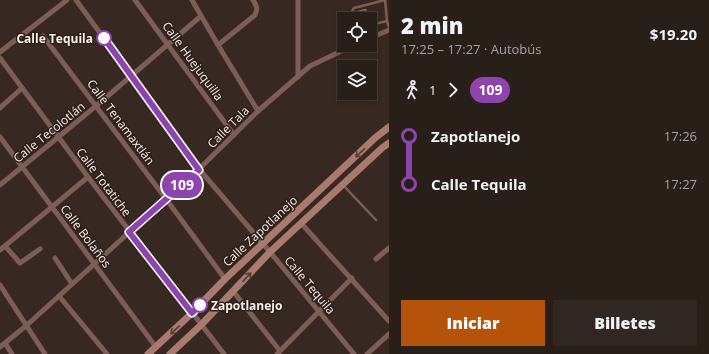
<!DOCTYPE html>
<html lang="es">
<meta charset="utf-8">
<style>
body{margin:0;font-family:"Open Sans",sans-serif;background:#312722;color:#f1f3f6;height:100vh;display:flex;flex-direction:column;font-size:15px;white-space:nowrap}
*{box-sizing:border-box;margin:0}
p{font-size:13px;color:#a5a2a2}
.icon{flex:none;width:22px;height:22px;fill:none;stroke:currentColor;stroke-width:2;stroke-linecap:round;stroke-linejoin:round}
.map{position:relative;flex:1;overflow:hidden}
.side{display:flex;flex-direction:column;background:#291f19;width:320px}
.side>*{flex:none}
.badge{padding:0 8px;border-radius:13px;font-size:14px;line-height:26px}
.controls{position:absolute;left:337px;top:12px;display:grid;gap:8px}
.controls a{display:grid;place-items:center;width:40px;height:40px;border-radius:0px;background:#291f19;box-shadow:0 2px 6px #0003,0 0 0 1px #453d38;font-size:20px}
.map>.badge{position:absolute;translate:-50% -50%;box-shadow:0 0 0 2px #fff}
.legs{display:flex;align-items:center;gap:6px;height:44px;padding:0 12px;font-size:13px}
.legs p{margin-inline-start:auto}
.headline{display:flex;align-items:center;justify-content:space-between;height:68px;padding:0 12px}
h1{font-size:22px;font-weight:800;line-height:30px}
.button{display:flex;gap:8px;margin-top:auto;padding:8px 12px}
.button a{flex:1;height:46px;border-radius:0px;background:#b45309;color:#fff;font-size:16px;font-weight:800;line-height:46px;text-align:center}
.button a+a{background:#312722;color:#f1f3f6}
ul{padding:0 12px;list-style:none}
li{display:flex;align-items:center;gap:14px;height:48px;font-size:15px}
li i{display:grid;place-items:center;width:6px;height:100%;margin:0 5px;background:currentColor}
li i::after{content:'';width:10px;height:10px;margin:-5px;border:3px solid;border-radius:50%;background:#291f19}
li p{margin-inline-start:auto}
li:first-child i{background:linear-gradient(#0000 50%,currentColor 0)}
li:last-child i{background:linear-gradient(currentColor 50%,#0000 0)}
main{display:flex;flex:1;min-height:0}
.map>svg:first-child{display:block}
.building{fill:url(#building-back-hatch);stroke:#84736a}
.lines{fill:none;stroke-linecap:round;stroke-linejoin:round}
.lane{stroke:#7c5e57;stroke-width:2.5}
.street{stroke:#7c5e57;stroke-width:5}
.secondary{stroke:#a97a6e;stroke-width:7}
.oneway{stroke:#583f36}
.line-1-casing{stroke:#fff;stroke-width:9}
.line-1{stroke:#8e44ad;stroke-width:6}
.stop-1-dot{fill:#fff;stroke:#8e44ad;stroke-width:2}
.labels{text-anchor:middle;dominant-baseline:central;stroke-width:3;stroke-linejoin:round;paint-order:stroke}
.stop-label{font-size:12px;font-weight:bold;fill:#faf0eb;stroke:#2d1f18;text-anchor:end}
.street-label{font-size:12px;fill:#faf0eb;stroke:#2d1f18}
</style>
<main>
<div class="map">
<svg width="389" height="354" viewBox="0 0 389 354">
<defs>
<pattern id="building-back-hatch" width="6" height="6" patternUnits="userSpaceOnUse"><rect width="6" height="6" fill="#7b4221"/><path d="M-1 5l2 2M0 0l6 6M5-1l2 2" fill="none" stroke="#8f5e41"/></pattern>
</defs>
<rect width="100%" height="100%" fill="#372921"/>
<path class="building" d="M366,9l2,10h-13l-1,-6 1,-1z"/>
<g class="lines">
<g class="lane">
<path d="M385,0l2,21 2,6"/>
<path d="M352,19l-1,-6 3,-5 31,-8"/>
<path d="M370,25l17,-4"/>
<path d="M343,185l33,35"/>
</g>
<g class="street">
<path d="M76,0l123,169 71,83 84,102"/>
<path d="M135,0l99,135"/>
<path d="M192,0l26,45 40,66"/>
<path d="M298,0v77"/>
<path d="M43,36l123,163 59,80"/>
<path d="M370,38l19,-8"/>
<path d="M218,45l37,-30c3,-6 2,-9 -2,-15"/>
<path d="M0,52l67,-52"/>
<path d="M0,58l88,119 136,177"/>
<path d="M0,108l22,-20"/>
<path d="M0,137l156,210"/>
<path d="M0,185l96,-79 105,-90"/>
<path d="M301,223l88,98"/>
<path d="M5,246l15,17 20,-14"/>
<path d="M0,250l88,-73"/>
<path d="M55,258l17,26"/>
<path d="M376,259l13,-11"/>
<path d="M0,285l45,69"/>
<path d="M233,291l47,60"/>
<path d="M59,296l48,58"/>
<path d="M5,343l7,11"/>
<path d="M0,347l27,-22 172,-156 59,-58 52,-45 44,-21"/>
<path d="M277,354l75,-76"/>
<path d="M367,354l22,-20"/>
</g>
<g class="secondary">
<path d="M148,354l44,-41 33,-34 150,-141 14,-11"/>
<path d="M170,354l31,-29 69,-73 112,-104 7,-5"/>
</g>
</g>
<defs><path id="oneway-shaft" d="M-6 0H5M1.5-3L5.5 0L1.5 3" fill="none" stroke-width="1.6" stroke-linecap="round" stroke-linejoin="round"/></defs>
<g class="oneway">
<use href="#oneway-shaft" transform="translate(360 153) rotate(137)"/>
<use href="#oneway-shaft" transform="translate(247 277) rotate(-47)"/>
<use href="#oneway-shaft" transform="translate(175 330) rotate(137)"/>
</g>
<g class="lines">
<g class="line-1-casing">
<path id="line-1" d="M104,38l95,132 -70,62 63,81 8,-8"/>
</g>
<use href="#line-1" class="line-1"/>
</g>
<g class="stop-1-dot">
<circle cx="104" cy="38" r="7"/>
<circle cx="200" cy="305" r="7"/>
</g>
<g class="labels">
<g class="stop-label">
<text x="93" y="38">Calle Tequila</text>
<text x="211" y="305" text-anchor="start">Zapotlanejo</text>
</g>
<g class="street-label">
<text transform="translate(193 61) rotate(54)">Calle Huejuquilla</text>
<text transform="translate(121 122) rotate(53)">Calle Tenamaxtlán</text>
<text transform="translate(228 127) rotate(-45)">Calle Tala</text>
<text transform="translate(49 132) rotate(-39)">Calle Tecolotlán</text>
<text transform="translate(104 182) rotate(53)">Calle Totatiche</text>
<text transform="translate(260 231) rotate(-43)">Calle Zapotlanejo</text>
<text transform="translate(86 236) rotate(53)">Calle Bolaños</text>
<text transform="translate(310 285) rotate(50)">Calle Tequila</text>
</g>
</g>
</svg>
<div class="controls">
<a><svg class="icon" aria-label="locate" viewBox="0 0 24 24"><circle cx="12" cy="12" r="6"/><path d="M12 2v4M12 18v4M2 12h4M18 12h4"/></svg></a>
<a><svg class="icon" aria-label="layers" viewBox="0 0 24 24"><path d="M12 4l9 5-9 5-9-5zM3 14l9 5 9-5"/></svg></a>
</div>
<b class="badge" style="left:182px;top:185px;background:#8e44ad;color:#fff">109</b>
</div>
<section class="side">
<div class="headline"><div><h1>2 min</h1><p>17:25 – 17:27 · Autobús</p></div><b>$19.20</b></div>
<div class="legs"><svg class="icon" aria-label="walk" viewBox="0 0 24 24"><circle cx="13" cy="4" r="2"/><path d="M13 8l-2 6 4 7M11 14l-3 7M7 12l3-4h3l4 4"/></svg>1<svg class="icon" aria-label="forward" viewBox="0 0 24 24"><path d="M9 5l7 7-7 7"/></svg><b class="badge" style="background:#8e44ad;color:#fff">109</b></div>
<ul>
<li><i style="color:#8e44ad"></i><b>Zapotlanejo</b><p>17:26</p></li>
<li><i style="color:#8e44ad"></i><b>Calle Tequila</b><p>17:27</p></li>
</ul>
<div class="button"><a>Iniciar</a><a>Billetes</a></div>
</section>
</main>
